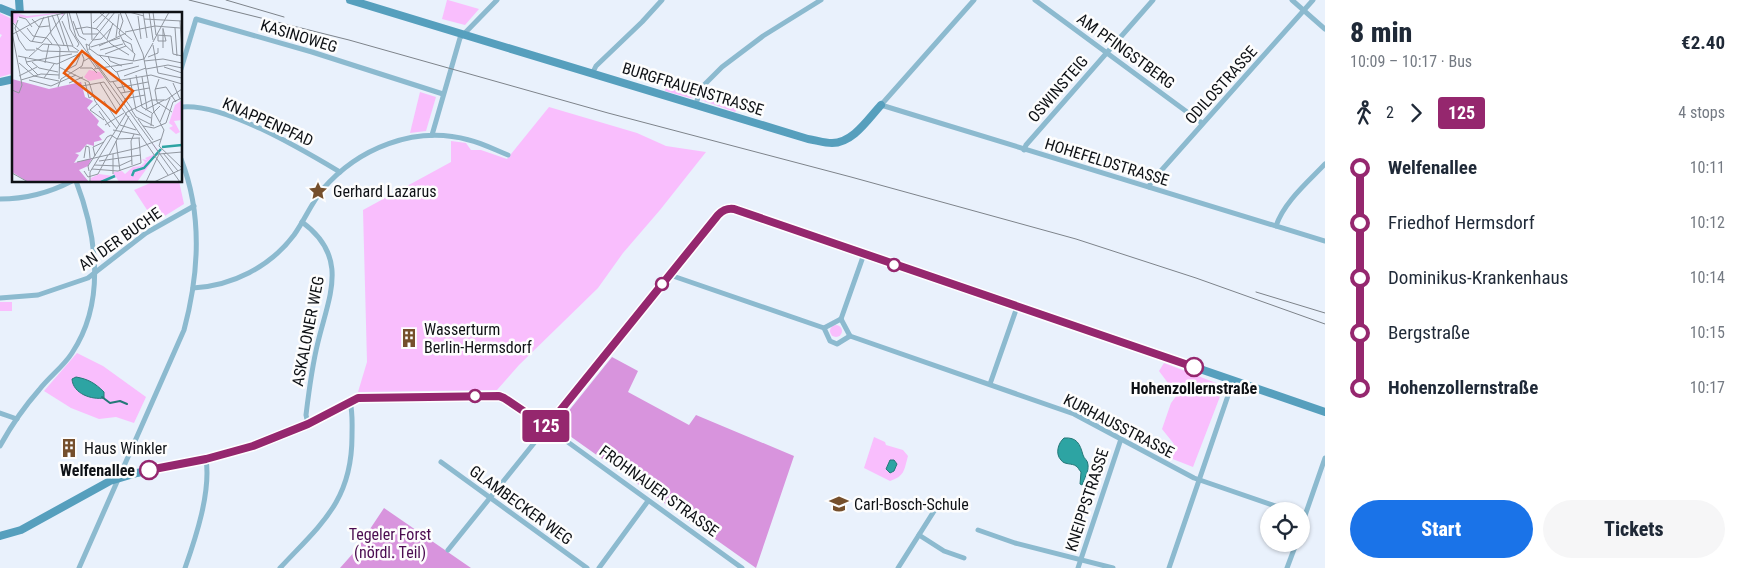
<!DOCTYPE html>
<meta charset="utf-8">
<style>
body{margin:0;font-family:"Roboto Condensed",sans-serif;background:#f6f6f7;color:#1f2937;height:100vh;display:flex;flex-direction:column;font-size:19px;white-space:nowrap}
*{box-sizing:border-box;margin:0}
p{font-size:16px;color:#747a83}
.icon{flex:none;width:28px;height:28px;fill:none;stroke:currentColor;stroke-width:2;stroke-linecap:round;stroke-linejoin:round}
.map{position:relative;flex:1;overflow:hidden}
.side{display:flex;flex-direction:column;background:#fff;width:425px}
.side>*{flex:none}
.badge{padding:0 10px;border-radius:4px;font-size:18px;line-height:32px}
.buttons{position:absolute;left:1260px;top:502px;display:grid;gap:10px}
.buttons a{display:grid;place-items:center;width:50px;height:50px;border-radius:50%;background:#fff;box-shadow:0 1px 4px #0004;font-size:25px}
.map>.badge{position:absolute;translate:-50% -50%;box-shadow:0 0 0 2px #fff}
.legs{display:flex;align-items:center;gap:8px;height:55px;padding:0 25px;font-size:16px}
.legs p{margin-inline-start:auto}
.headline{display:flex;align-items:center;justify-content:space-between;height:85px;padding:0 25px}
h1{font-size:28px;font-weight:800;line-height:38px}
.cta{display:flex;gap:10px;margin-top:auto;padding:10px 25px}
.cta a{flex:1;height:58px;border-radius:30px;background:#1a73e8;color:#fff;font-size:20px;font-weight:800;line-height:58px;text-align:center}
.cta a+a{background:#f6f6f7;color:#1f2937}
ul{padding:0 25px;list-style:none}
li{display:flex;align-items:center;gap:18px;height:55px;font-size:19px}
li i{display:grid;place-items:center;width:8px;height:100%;margin:0 6px;background:currentColor}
li i::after{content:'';width:12px;height:12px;margin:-6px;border:4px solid;border-radius:50%;background:#fff}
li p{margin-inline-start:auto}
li:first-child i{background:linear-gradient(#0000 50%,currentColor 0)}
li:last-child i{background:linear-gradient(currentColor 50%,#0000 0)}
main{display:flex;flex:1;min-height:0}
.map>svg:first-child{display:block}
.green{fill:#f9befd}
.forest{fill:#d894dd}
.water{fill:#2da4a3;stroke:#247878}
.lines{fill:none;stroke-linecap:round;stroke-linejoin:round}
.stream{stroke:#247878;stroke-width:2}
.street{stroke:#8cbacf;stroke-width:5}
.secondary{stroke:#569fbd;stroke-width:8}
.tram{stroke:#7d838a;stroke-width:1}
.line-1-casing{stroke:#fff;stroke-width:11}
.line-1{stroke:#95276e;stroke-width:8}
.stop-1-dot{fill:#fff;stroke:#95276e;stroke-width:2.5}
.labels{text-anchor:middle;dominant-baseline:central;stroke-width:5;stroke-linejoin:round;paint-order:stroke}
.street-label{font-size:16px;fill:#0e1115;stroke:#fdfdfd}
.poi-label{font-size:16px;fill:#0e1115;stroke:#fdfdfd;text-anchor:start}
.stop-label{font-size:16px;font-weight:bold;fill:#0e1115;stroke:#fdfdfd}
.park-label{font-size:16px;fill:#4a0c50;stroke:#fdfdfd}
.inset-river{fill:none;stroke:#2da4a3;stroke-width:2.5}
.inset-road{fill:none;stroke:#9197a0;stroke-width:1}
.view{fill:#e8590c;fill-opacity:0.15;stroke:#e8590c;stroke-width:2.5}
.inset-edge{fill:none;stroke:#0e1115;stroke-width:2.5}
</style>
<main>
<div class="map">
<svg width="1325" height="568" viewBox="0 0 1325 568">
<rect width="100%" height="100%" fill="#e9f1fc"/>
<g class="green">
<path d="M447,0h1l31,9 -14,16 -23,-6z"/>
<path d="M0,13l14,7v53l-14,4v-39l2,-3 -2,-1z"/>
<path d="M666,85l31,5 -3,7 -4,1 -25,-7z"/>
<path d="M702,91l35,19 -2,2 -34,-12z"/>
<path d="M420,92l16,5 -10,34 -16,2z"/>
<path d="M549,107l88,26 29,13 40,6 -46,58 -37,43 -25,35 -79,77 -22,25 -139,2 9,-30 -4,-152 88,-48v-21l15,2 5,7h10l26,9z"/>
<path d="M155,181h24l5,23 -29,18 -21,-32z"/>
<rect x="0" y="302" width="12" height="9"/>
<circle cx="836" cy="331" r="6"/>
<path d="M77,353l26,13 43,31 -12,26 -18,-6 -17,2 -28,-11 -27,-17z"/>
<path d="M1164,363l60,23 -31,81 -28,-11 1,-6 8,-6 -12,-15 9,-26 6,-8 -18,-24z"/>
<path d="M874,437l11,5 1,3 17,5 5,6c-4,14 -3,20 -18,25l-26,-13z"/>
</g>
<g class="forest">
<path d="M612,357l26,14 -10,21 61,33 7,-10 98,41 -38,112 -196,-139 -1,-6z"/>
<path d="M384,508l87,60h-131l16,-18z"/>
</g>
<g class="water">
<path d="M76,377c12,2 19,6 28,15v6c-12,2 -31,-4 -32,-19z"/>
<path d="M1064,438c13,-1 16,6 19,17 1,4 5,5 5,10 1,6 -4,14 -6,20l-2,-1 1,-12c-2,-2 -3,-5 -5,-6 -4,-3 -12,-1 -15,-6 -6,-6 -3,-17 3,-22z"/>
<path d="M890,460h4l3,4 -3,7 -4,2 -4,-4z"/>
</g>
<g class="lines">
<path class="stream" d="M102,397l8,6 10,-2 7,3"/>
<g class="street">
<path d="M974,0l-93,105 444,136"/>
<path d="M1035,0l167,123"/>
<path d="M1292,0l33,29"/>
<path d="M181,69l15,-50 116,33 131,42"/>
<path d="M593,72l3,-6 46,-44 20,-22"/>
<path d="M696,104l5,-16 21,-21 41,-31 58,-36"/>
<path d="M181,107c42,-5 122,43 159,65"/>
<path d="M432,135l28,-97 37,-38"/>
<path d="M1024,150l2,-5 127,-145"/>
<path d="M1149,187l2,-5 162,-182"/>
<path d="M0,199c25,0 49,-6 72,-18"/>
<path d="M302,222c48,35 27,74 16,120 -6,24 -9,48 -12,73l2,9"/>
<path d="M1276,226c8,-24 32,-44 49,-62"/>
<path d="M670,275l154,53 17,-9"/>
<path d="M193,288c39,-2 77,-21 101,-53 10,-14 17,-31 28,-45 36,-42 93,-65 147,-50 13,3 26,10 39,15"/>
<path d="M0,298l38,-3 50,-17 58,-45 48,-27"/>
<path d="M841,319l9,17 224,78 120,64 96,33"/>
<path d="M841,319l23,-65"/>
<path d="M824,328l6,13 7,3 13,-8"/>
<path d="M990,384l27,-77"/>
<path d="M0,413l17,6"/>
<path d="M0,446c11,-20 24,-39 39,-56 10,-13 24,-23 33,-37 34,-51 25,-117 4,-172"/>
<path d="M441,462l146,106"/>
<path d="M1301,527l24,-69"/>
<path d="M978,530l37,13 98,25"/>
<path d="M919,535l25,16 20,7"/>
<path d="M448,550l99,-123 195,141"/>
<path d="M79,568l105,-238c15,-56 19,-115 -3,-171"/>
<path d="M185,568c11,-31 26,-76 21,-109"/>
<path d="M280,568c41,-44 72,-67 72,-132 0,-11 1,-23 -2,-34"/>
<path d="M599,568l49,-67"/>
<path d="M898,568l38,-60"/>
<path d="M1078,568l43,-129"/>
<path d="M1169,568l64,-187"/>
<path d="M1287,568l9,-24"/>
</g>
<g class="secondary">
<path d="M19,0l1,14"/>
<path d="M350,0l458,139c8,1 16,4 24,4 21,0 36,-24 49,-38"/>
<path d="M0,8l15,6"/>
<path d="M0,82l14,-3"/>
<path d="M0,536l21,-6 89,-49 27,-8 69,-14 47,-13 55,-22 50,-26 141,-2 5,2 43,29 171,-212c5,-5 9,-7 17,-6l590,203"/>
</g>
<g class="tram">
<path d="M189,0l160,40 259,73 243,64 225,62 120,39 129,46"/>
<path d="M226,0l58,17"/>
<path d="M1256,292l69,21"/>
</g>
</g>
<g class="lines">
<g class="line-1-casing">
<path id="line-1" d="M149,470l57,-11 47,-13 55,-22 50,-26 141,-2 5,2 43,29 171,-212c5,-5 9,-7 16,-6l460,158"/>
</g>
<use href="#line-1" class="line-1"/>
</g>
<defs>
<g id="sight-bare" transform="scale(1.5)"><path d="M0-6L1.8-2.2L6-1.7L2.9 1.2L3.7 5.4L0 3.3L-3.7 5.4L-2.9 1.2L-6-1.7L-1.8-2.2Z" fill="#754f2c" stroke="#fdfdfd" stroke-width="2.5" paint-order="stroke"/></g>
<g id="building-bare" transform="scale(1.5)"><path d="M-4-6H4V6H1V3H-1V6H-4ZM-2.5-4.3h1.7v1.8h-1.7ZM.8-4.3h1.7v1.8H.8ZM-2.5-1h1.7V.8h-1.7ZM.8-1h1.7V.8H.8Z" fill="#754f2c" stroke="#fdfdfd" stroke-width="2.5" paint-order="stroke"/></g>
<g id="school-bare" transform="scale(1.5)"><path d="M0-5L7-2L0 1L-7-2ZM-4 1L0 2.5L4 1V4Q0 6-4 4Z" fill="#754f2c" stroke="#fdfdfd" stroke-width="2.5" paint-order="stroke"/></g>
</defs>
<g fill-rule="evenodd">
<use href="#sight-bare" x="318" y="191"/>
<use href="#building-bare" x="409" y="338"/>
<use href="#building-bare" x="69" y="448"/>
<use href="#school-bare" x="839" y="504"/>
</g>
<g class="stop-1-dot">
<circle cx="894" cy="265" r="6"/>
<circle cx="662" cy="284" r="6"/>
<circle cx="1194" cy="367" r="9"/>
<circle cx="475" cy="396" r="6"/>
<circle cx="149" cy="470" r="9"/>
</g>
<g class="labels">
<g class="street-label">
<text transform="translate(299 36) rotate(17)">KASINOWEG</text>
<text transform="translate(1126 51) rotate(36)">AM PFINGSTBERG</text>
<text transform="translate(1221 85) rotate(-48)">ODILOSTRASSE</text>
<text transform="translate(693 89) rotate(17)">BURGFRAUENSTRASSE</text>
<text transform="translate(1058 89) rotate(-49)">OSWINSTEIG</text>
<text transform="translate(268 122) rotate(24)">KNAPPENPFAD</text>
<text transform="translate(1107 162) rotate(17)">HOHEFELDSTRASSE</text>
<text transform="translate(120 239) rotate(-35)">AN DER BUCHE</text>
<text transform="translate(308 331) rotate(-79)">ASKALONER WEG</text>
<text transform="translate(1119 426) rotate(27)">KURHAUSSTRASSE</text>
<text transform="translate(659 491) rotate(36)">FROHNAUER STRASSE</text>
<text transform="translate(1087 500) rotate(-72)">KNEIPPSTRASSE</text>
<text transform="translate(521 505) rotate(36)">GLAMBECKER WEG</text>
</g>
<g class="poi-label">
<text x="333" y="191">Gerhard Lazarus</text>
<text x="424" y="329">Wasserturm<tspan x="424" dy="18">Berlin-Hermsdorf</tspan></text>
<text x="84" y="448">Haus Winkler</text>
<text x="854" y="504">Carl-Bosch-Schule</text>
</g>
<g class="stop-label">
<text x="1194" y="388">Hohenzollernstraße</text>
<text x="135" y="470" text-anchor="end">Welfenallee</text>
</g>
<g class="park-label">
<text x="390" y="534">Tegeler Forst<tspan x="390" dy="18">(nördl. Teil)</tspan></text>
</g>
</g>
<g transform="translate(12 12)">
<rect width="170" height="170" fill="#e9f1fc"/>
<path d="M0,0l15,4 38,-4 -3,4 -1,-3 -34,5 -9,-1 -2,7 -4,-2zM77,58l11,2 4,6 -15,3 -5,-4zM170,88v20l-8,1 6,11 -4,2 -7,-6 4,-2 -4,-3 6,-18zM140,130l7,10 3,-3 -2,4 -11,7 -3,3 4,1 -13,18h-18l-3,-5 -10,5h-16l1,-4 8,-4 14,2 1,-4 8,-1 3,3 8,-7 8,-1 4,-4 -3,-3 5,1 -2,-2 13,-5z" fill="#f9befd"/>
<path d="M0,67l37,10 32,-7 4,15 8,4 -6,7 12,13 -2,4 8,7 -6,4 3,4 -8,2v4l-7,-2 -7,8 -5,1 4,2 -5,8 18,-5 -4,8 -9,4 10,12h-61l-16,-10z" fill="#d894dd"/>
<path class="inset-river" d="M150,135l20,-2M120,164l2,-5 10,-3 17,-19M89,170l14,-6"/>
<path class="inset-road" d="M55,0l3,17 9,15 -2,3M57,0l7,25 104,145M64,0l7,22h15M79,0l1,28M87,0l33,28M108,0l3,9 -4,12 6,12 10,9 -2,7M113,0l18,42 11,58 10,18 -5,16 23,22M117,0l15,4M131,0l4,26M137,0l4,28M141,0l3,23 15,1M45,2l12,37M40,3l12,30M36,4l3,18 9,14 -1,31M126,4l3,23M7,5l7,2 6,8M20,7l7,8 10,-1M132,7l38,2M6,8l-3,8 4,12 7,10h9M50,9l11,25M61,9l6,15 7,4M168,9l2,29M0,10l18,19 12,2 24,-31M81,11l12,-11M15,16l6,8 14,2 5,6M163,16l2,28M63,17l12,-2 10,2 14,15 18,11M84,17l14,-17M0,20l10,53 -3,8 -7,-3M113,20l30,-6 25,2M1,22l27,-15 28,-7M146,24v5h8l-3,-12M159,24l2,18 9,2M104,25l3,-23M95,27l6,-16M81,28l8,-1 10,-11M110,28l9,4 2,8M20,30l12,-25M141,30l16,-30M77,33l26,-33M141,33l5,28 24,5M87,34l27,-13M79,35l29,-9M24,36l6,3 36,1M151,36v-20M78,37l8,6 36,6 10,-2M77,38l1,-4 -4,-2 2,8 22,30 41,-7 31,9M88,38l23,-6M93,42l21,-8M87,43l17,17 23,-6M6,44l39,8 22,-10M96,44l2,5 12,5M13,45l2,7 11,11M17,45l14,-13 29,2 7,5M136,45l10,-4v-5M132,47l9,-16M72,49l5,-3 7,10M132,49l19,-2 19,4M14,50l46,-8M20,50l7,6 19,4M7,51l15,13 25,5M33,51l4,-19M47,55l30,15 6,19 22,28M152,55l18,6M68,56h12l5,5M82,57l39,-6M134,57l22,-4 14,3M52,59l12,-6 4,-10M105,60l8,20M124,63l6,32 10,6M7,64l18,-9M112,64l22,-8M130,65l5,32M32,66l10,-14M118,67l6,31 15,8M147,67l-4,11 2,12 15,10M9,68l20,-6 18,1M17,68l22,6 25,-11M73,70l4,16 4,-2M101,70l19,27M57,71l14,-6M88,71l17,28M161,71l7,16M70,74l22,-4 64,93M46,75l3,-8 21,-13 2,-7 -2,-5M105,76l31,-6M143,77l11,-2 10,15M109,81l28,-5M112,87l21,-4M140,88h14l16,-11M92,89l16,24 16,5M85,92l-7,6 14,10M119,97l5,8 18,9M133,98l19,-10M87,99l11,16M126,107l15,21M148,110l10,-24M93,113l19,-12M131,114l11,2 12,-5 7,-21 9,-4M139,114l1,-12 8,-8M101,118l27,5M105,127l23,-1M104,129l4,30M151,141l15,18M101,142v20M97,143l20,-39M83,144l-2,-9 11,-5M72,146l2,-12 3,1 1,11M87,149l42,-6M65,150l61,-14 23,-9M82,153l25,1 13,-6M120,153l-1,-24 3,-7M80,157l26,2 23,-8 -2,-25M72,159l4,6 10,-3 10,-19M77,159l-1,-5 19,-29 4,-2 6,4M0,161l16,9M78,170v-10l37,-60 25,-12M134,170l13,-28 23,-2M142,170l28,-13"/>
<path class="view" d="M70,39l51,40 -17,22 -52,-40z"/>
<rect width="170" height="170" class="inset-edge"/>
</g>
</svg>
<div class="buttons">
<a><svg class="icon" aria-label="locate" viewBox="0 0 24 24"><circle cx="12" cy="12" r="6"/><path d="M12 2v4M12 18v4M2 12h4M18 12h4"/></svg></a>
</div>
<b class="badge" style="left:546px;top:426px;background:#95276e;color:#fff">125</b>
</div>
<section class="side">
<div class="headline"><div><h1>8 min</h1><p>10:09 – 10:17 · Bus</p></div><b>€2.40</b></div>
<div class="legs"><svg class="icon" aria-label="walk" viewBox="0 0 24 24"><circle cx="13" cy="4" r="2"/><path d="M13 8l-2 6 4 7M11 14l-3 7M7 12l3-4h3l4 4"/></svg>2<svg class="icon" aria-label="forward" viewBox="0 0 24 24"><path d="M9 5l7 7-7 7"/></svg><b class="badge" style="background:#95276e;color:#fff">125</b><p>4 stops</p></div>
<ul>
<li><i style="color:#95276e"></i><b>Welfenallee</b><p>10:11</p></li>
<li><i style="color:#95276e"></i><span>Friedhof Hermsdorf</span><p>10:12</p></li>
<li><i style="color:#95276e"></i><span>Dominikus-Krankenhaus</span><p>10:14</p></li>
<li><i style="color:#95276e"></i><span>Bergstraße</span><p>10:15</p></li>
<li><i style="color:#95276e"></i><b>Hohenzollernstraße</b><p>10:17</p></li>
</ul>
<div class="cta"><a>Start</a><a>Tickets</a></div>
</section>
</main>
